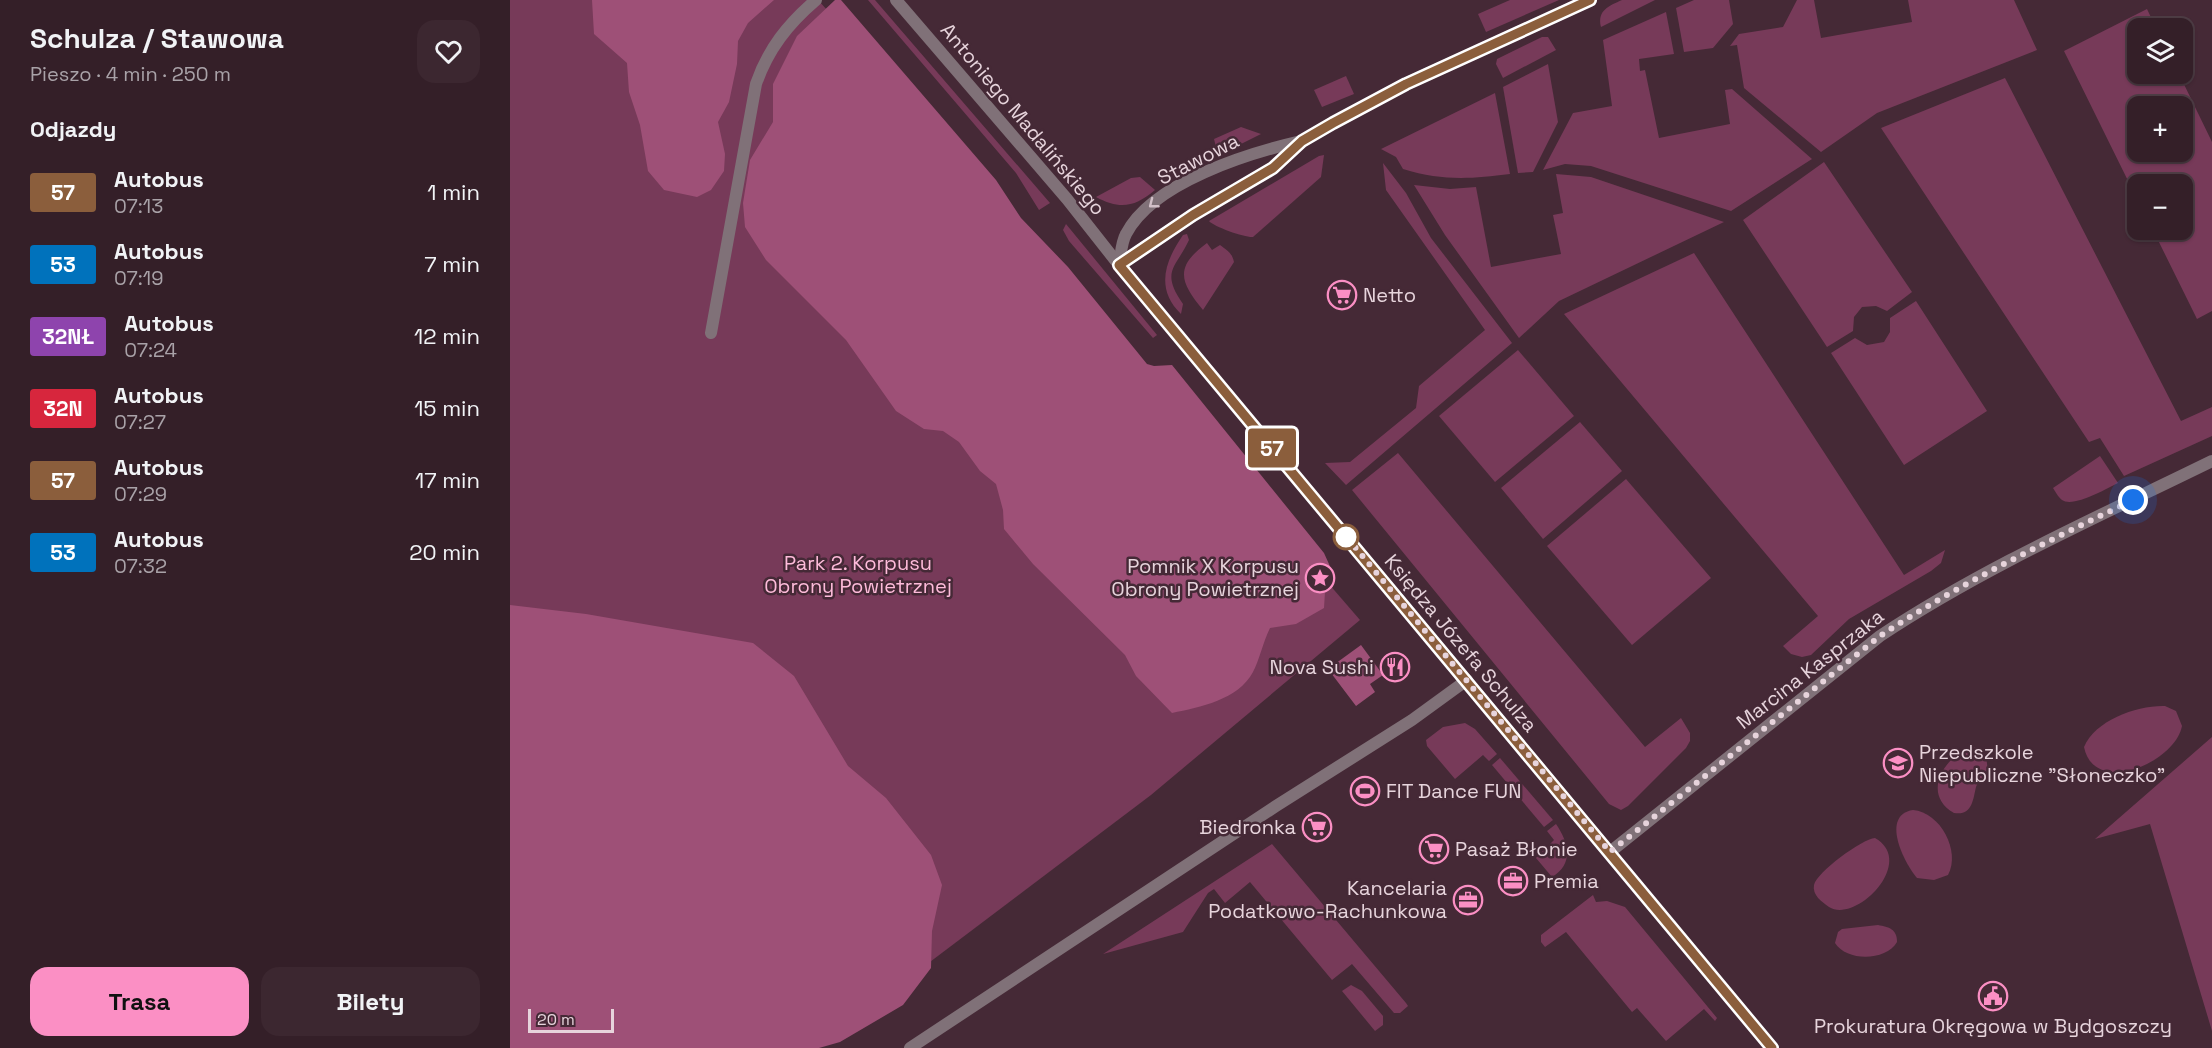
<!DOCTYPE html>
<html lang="pl">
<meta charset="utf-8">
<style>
body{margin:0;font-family:"Space Grotesk",sans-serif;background:#3c2730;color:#f1f3f6;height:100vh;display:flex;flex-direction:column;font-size:22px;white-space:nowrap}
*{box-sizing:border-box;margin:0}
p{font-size:20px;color:#a9a2a8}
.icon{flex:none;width:33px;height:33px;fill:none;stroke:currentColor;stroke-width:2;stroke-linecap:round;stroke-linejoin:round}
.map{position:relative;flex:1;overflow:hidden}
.drawer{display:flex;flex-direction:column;background:#341f28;width:510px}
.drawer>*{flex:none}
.badge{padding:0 12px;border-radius:4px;font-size:21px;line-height:39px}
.tools{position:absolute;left:1617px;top:18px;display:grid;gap:12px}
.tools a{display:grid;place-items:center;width:66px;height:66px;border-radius:12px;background:#341f28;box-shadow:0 2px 4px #0004,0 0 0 2px #4e3d45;font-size:30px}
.scale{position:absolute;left:18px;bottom:15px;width:86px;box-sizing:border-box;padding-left:6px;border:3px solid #e7d4dc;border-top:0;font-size:16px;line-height:21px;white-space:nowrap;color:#e7d4dc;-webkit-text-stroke:4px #452936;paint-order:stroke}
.you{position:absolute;width:30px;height:30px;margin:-15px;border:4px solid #fff;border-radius:50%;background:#1a73e8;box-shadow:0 0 0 9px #1a73e833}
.map>.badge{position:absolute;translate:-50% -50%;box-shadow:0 0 0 3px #fff}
h2{padding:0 30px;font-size:22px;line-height:54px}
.round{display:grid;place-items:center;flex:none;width:63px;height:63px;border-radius:18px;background:#3c2730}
.overview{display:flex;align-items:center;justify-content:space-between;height:102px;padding:0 30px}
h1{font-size:28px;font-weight:700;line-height:45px}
.action{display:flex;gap:12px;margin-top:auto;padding:12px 30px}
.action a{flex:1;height:69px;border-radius:18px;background:#fb8fc4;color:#111;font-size:24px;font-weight:700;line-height:69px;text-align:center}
.action a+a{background:#3c2730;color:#f1f3f6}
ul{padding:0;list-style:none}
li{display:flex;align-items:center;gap:18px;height:72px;padding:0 30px}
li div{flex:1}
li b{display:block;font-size:22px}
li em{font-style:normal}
li .badge{min-width:66px;font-weight:700;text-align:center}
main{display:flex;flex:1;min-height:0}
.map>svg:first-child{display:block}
.green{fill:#773a59;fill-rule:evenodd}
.forest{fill:#9e5077}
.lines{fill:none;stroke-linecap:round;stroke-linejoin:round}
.minor{stroke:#807178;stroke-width:12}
.tertiary{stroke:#807178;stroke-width:12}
.oneway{stroke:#d2c0c8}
.line-casing{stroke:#fff;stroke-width:14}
.line{stroke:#8b5e3c;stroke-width:9}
.walk{stroke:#e7d4dc;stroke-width:6;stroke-dasharray:0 10.8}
.stop-dot{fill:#fff;stroke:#8b5e3c;stroke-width:3}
.labels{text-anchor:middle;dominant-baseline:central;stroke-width:5;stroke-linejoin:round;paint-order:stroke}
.street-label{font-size:20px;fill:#e7d4dc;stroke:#452936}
.poi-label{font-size:20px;fill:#e7d4dc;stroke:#452936;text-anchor:start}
.park-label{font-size:20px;fill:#febbda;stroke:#452936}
</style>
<main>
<section class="drawer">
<div class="overview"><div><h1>Schulza / Stawowa</h1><p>Pieszo · 4 min · 250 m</p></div><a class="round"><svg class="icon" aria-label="heart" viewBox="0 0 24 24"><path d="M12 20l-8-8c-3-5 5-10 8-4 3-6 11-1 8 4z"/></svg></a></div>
<h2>Odjazdy</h2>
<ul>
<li><span class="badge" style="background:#8b5e3c;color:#fff">57</span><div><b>Autobus</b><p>07:13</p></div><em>1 min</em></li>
<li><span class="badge" style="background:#0072bc;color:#fff">53</span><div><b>Autobus</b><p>07:19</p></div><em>7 min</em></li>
<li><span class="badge" style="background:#8e44ad;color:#fff">32NŁ</span><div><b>Autobus</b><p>07:24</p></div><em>12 min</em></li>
<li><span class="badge" style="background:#d7263d;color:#fff">32N</span><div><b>Autobus</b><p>07:27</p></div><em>15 min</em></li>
<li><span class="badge" style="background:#8b5e3c;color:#fff">57</span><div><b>Autobus</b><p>07:29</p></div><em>17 min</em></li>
<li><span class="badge" style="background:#0072bc;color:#fff">53</span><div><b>Autobus</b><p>07:32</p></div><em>20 min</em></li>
</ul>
<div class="action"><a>Trasa</a><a>Bilety</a></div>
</section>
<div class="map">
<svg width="1702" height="1048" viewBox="0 0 1702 1048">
<rect width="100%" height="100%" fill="#452936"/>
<g class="green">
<path d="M0,0h308l123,135 419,485 -209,175 -335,253h-306z"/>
<path d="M358,0h7l175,203 -11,7 -23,-37z"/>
<path d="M1000,0h49l-73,32 -8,-18z"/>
<path d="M1112,0h33l-54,27c-4,-17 8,-21 21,-27z"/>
<path d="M1184,0h35l4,24 -20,24 -29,4 -8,-44z"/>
<path d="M1287,0h17l7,38 91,-16 -4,-22h106l23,50 -160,63 -56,39 -77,-64 -7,-43 -7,1 9,-12 44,-7z"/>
<path d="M1637,9l9,19h-18v46h41l33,68v169l-15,8 -44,-89h29v-46h-44l-1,15 -73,-148zM1672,106v46h-44v-46z"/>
<path d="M1156,12l8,42 -35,5 1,12 5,-1 14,68 71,-14 -5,-34 7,-1 80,70 -81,52 -140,-45 -26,-2 -22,6 30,-57 39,-7 -9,-66z"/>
<path d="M1032,37h6l8,13 -53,28 -7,-14 1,-5z"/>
<path d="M1038,64l10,58 -25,50 -15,1 -15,-86z"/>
<path d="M836,76l8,18 -32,13 -8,-17z"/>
<path d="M1495,78l176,343 31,-14v29l-88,40 -24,-38 -11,4 -208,-314z"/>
<path d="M985,93l15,81c-40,5 -68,7 -107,-5l-7,-12 -15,-8z"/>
<path d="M731,127l20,7 -36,18 -9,-5 -2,-8z"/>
<path d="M814,155l-3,22 -68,60c-7,1 -39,-10 -44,-16l110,-65z"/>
<path d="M1314,162l88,130 -25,19 -11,-5 -14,1 -8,10 -1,14 -26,16 -84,-127z"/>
<path d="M873,163l23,30 25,45 81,105 -166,142 -21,-22 25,-1 66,-54 3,-22 66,-56 -99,-140z"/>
<path d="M1046,174l35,3 133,45 -165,79 -40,37 -74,-103 -31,-50 36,4 26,-2 15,80 70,-13 -8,-39 10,-2z"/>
<path d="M630,177l15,13c-20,17 -35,20 -59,7l35,-19z"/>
<path d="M556,224l91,111 -4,3 -84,-97 -6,-11z"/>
<path d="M677,234l2,6c-13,28 -29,31 -6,64l-2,10c-26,-25 -16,-53 2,-79z"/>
<path d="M697,243l5,7 8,-5c8,6 12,8 14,17l-31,48c-23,-28 -29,-43 4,-67z"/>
<path d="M1184,253l210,322 41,-25 -4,13 -10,8 -82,48 -38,36 -9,2 -11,-3 -8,-8 35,-30 -254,-302z"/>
<path d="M1406,301l71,110 -83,54 -73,-112 24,-15 12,7 17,-3 6,-10v-14z"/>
<path d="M1008,350l56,66 -79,66 -56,-66z"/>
<path d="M1070,422l42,49 -79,68 -42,-51z"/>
<path d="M888,453l247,294 36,-29 9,15v8l-4,7 -58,58 -7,4 -12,-6 -257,-314z"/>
<path d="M1590,456l18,27c-12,6 -45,25 -56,17 -4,-3 -7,-9 -9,-12z"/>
<path d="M1116,479l85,99 -79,67 -85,-99z"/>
<path d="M1655,706l11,5 6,15c-7,37 -88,71 -98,21 11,-27 54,-42 81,-41z"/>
<path d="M955,723l10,6 22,25 -8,7 -6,-6 -28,24 -28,-33 -1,-6 17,-13z"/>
<path d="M1702,737v294l-62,-207 -55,15z"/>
<path d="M1461,747l7,1 8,7 2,17c-4,5 -10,9 -12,15 -3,13 -4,29 -22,26 -33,-19 -10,-56 17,-66z"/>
<path d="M990,758l53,62 -9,7 -52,-62z"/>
<path d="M1403,810c27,2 48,41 35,65l-14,5 -17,-2c-13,-15 -37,-63 -4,-68z"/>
<path d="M1046,824c13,19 18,40 -4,53l-16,-19 18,-18 -7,-9z"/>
<path d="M1365,838c42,24 -19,86 -46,69 -7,-5 -17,-12 -15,-22 3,-13 48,-46 61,-47z"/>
<path d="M762,844l134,159 2,3 -8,7h-6l-42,-49 -20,16 -82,-98 -25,21 -11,-14 -6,4 -25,39 -80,22z"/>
<path d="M1083,895l3,7 11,-1 18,6 92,111 -2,3 -11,-12 -38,32 -29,-33 -5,4 -66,-80 -21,15 -4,-5v-7z"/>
<path d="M1368,925c11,2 19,4 19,17 -11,19 -50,20 -62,1l3,-11 4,-3z"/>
<path d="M841,985l11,6 21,25v9l-8,6 -33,-40z"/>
</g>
<g class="forest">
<path d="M82,0h182l-26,23 -10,18 -1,23 -8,38 -11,20 7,32 -1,17 -13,19 -14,7 -33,-7 -16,-19 -8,-46 -11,-33 -2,-29 -33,-29z"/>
<path d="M325,0h6l155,180 25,38 47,49 79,97 7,2 18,-1 152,188 9,20 -8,19 -1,16 -28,16 -26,4c-7,14 -11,33 -17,44 -15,28 -53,35 -81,41l-36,-37 -11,-21 -92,-91 -29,-35 -1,-19 -7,-26 -16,-13 -21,-29 -16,-11 -19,-2 -28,-18 -50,-71 -80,-80 -21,-33 -2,-24 7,-43 23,-38v-38l24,-48z"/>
<path d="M0,605l76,9 167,29 41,33 54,90 38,32 45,57 11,30 -10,46 -1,37 -28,37 -63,37 -21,6h-309z"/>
<path d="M851,645l22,30 -13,9 5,8 -19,14 -28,-37z"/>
</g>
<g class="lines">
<g class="minor">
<path d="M386,0l171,199 52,66"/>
<path d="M201,333l45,-249c12,-35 32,-60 60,-84"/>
<path d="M1100,852l270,-216c104,-69 220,-120 332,-175"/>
<path d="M400,1048l366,-242 136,-86 55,-40"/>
</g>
<g class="tertiary">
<path d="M609,265l653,783"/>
<path d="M609,265l74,-50 80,-47 29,-27 31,-18 72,-39 185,-84"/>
<path d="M609,265c2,-10 2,-22 7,-31 27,-52 123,-81 175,-93"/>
</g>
</g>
<defs><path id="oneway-chevron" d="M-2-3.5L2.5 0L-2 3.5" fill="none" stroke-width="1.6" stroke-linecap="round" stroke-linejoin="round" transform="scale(1.5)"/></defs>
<use class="oneway" href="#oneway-chevron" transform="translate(643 204) rotate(142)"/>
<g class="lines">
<g class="line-casing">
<path id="line" d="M1080,0l-184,84 -73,39 -31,18 -29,27 -80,47 -74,50 653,783"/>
</g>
<use href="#line" class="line"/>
<path class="walk" d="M836,537l-2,-3 266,318 270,-216c80,-53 167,-94 253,-136"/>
</g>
<defs>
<g id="supermarket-ring" transform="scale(1.5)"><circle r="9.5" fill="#452936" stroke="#fb8fc4" stroke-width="1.5"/><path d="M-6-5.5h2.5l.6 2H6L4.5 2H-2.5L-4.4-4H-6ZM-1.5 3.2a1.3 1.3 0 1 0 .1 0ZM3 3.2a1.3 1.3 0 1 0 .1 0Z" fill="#fb8fc4"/></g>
<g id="sight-ring" transform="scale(1.5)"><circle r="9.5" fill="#452936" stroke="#fb8fc4" stroke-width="1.5"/><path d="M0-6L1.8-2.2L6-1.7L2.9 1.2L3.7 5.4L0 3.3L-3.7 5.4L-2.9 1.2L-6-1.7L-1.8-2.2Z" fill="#fb8fc4"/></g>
<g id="restaurant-ring" transform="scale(1.5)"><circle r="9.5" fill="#452936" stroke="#fb8fc4" stroke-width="1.5"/><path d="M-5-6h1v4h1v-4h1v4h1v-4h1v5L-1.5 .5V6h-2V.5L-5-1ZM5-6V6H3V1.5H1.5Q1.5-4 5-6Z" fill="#fb8fc4"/></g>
<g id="school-ring" transform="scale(1.5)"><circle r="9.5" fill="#452936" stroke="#fb8fc4" stroke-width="1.5"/><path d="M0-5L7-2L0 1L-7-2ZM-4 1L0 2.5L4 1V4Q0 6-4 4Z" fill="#fb8fc4"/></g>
<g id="stadium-ring" transform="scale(1.5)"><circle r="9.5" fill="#452936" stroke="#fb8fc4" stroke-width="1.5"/><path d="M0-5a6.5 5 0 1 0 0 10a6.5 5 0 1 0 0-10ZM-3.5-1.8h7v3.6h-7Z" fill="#fb8fc4"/></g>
<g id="office-ring" transform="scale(1.5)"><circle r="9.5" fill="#452936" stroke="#fb8fc4" stroke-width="1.5"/><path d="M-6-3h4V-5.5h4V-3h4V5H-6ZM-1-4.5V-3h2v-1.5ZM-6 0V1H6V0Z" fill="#fb8fc4"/></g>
<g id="civic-ring" transform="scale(1.5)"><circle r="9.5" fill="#452936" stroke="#fb8fc4" stroke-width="1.5"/><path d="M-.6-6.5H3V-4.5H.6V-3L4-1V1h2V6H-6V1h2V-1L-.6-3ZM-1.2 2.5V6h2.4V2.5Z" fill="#fb8fc4"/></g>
</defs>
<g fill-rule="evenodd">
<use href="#supermarket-ring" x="832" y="295"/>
<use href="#sight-ring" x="810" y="578"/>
<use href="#restaurant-ring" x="885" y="667"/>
<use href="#school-ring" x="1388" y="763"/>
<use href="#stadium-ring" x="855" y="791"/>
<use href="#supermarket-ring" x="807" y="827"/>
<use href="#supermarket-ring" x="924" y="849"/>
<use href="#office-ring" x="1003" y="881"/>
<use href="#office-ring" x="958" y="900"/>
<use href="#civic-ring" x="1483" y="996"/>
</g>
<circle class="stop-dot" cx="836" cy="537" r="12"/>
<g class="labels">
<g class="street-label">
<text transform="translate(513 119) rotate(50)">Antoniego Madalińskiego</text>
<text transform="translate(688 159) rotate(-27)">Stawowa</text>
<text transform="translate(951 643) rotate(50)">Księdza Józefa Schulza</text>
<text transform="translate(1300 669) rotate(-38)">Marcina Kasprzaka</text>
</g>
<g class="poi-label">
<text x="853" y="295">Netto</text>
<text x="789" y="566" text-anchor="end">Pomnik X Korpusu<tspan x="789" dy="23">Obrony Powietrznej</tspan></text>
<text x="864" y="667" text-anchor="end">Nova Sushi</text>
<text x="1409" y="752">Przedszkole<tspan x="1409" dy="23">Niepubliczne "Słoneczko"</tspan></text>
<text x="876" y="791">FIT Dance FUN</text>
<text x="786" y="827" text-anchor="end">Biedronka</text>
<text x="945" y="849">Pasaż Błonie</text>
<text x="1024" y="881">Premia</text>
<text x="937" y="888" text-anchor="end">Kancelaria<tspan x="937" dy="23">Podatkowo-Rachunkowa</tspan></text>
<text x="1483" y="1026" text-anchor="middle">Prokuratura Okręgowa w Bydgoszczy</text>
</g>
<g class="park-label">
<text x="348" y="563">Park 2. Korpusu<tspan x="348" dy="23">Obrony Powietrznej</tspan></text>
</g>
</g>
</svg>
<div class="tools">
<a><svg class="icon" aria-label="layers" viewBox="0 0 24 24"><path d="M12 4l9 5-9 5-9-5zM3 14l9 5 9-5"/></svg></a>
<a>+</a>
<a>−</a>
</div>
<div class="scale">20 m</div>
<div class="you" style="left:1623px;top:500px"></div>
<b class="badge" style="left:762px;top:448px;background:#8b5e3c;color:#fff">57</b>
</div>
</main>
